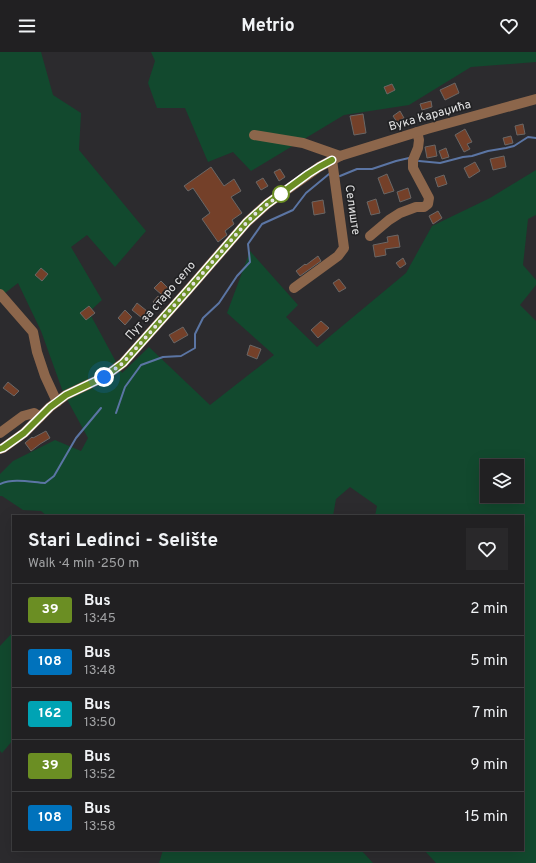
<!DOCTYPE html>
<meta charset="utf-8">
<style>
body{margin:0;font-family:Overpass,sans-serif;background:#29282a;color:#f1f3f6;height:100vh;display:flex;flex-direction:column;font-size:15px;white-space:nowrap}
*{box-sizing:border-box;margin:0}
p{font-size:13px;color:#a2a3a5}
.icon{flex:none;width:22px;height:22px;fill:none;stroke:currentColor;stroke-width:2;stroke-linecap:round;stroke-linejoin:round}
.map{position:relative;flex:1;overflow:hidden}
.details{position:absolute;left:12px;top:463px;width:512px;height:336px;display:flex;flex-direction:column;background:#212022;border-radius:0px;box-shadow:0 4px 16px #0002,0 0 0 1px #3e3e40}
.details>*{flex:none}
.badge{padding:0 8px;border-radius:3px;font-size:14px;line-height:26px}
.tools{position:absolute;left:480px;top:407px;display:grid;gap:8px}
.tools a{display:grid;place-items:center;width:44px;height:44px;border-radius:0px;background:#212022;box-shadow:0 4px 16px #0002,0 0 0 1px #3e3e40;font-size:20px}
.you{position:absolute;width:20px;height:20px;margin:-10px;border:3px solid #fff;border-radius:50%;background:#1a73e8;box-shadow:0 0 0 6px #1a73e833}
.map>.badge{position:absolute;translate:-50% -50%;box-shadow:0 0 0 2px #fff}
.round{display:grid;place-items:center;flex:none;width:42px;height:42px;border-radius:0px;background:#29282a}
.summary{display:flex;align-items:center;justify-content:space-between;height:68px;padding:0 16px}
h1{font-size:19px;font-weight:700;line-height:30px}
ul{padding:0;list-style:none}
li{display:flex;align-items:center;gap:12px;height:52px;padding:0 16px;border-top:1px solid #3e3e40}
li div{flex:1}
li b{display:block;font-size:15px}
li em{font-style:normal}
li .badge{min-width:44px;font-weight:700;text-align:center}
header{display:flex;justify-content:space-between;align-items:center;height:52px;padding:0 16px;background:#212022;font-size:18px;font-weight:700}
.map>svg:first-child{display:block}
.green{fill:#12492e;fill-rule:evenodd}
.lines{fill:none;stroke-linecap:round;stroke-linejoin:round}
.stream{stroke:#5b75a4;stroke-width:2}
.building{fill:#744029;stroke:#6a6766}
.minor{stroke:#8c664b;stroke-width:10}
.line-casing{stroke:#fff;stroke-width:9}
.line{stroke:#6b8e23;stroke-width:6}
.walk{stroke:#e3e3e4;stroke-width:4;stroke-dasharray:0 7.2}
.stop-dot{fill:#fff;stroke:#6b8e23;stroke-width:2}
.labels{text-anchor:middle;dominant-baseline:central;stroke-width:3.5;stroke-linejoin:round;paint-order:stroke}
.street-label{font-size:12px;fill:#e3e3e4;stroke:#222224}
</style>
<header><svg class="icon" aria-label="menu" viewBox="0 0 24 24"><path d="M4 6h16M4 12h16M4 18h16"/></svg>Metrio<svg class="icon" aria-label="heart" viewBox="0 0 24 24"><path d="M12 20l-8-8c-3-5 5-10 8-4 3-6 11-1 8 4z"/></svg></header>
<div class="map">
<svg width="536" height="811" viewBox="0 0 536 811">
<rect width="100%" height="100%" fill="#2c2b2e"/>
<g class="green">
<path d="M0,0h41l12,43 28,18 -2,37 67,81 -31,36 -28,-32 -16,12 31,53 -13,12 33,61 27,-26 61,58 64,-50 -47,-42 23,-62 48,54 -12,12 31,30 89,-74 26,-47 58,-28 46,-28v45l-8,4 -5,46 13,15v5l-16,20 16,16v542h-100l-12,-13h99v-334h-148l2,-10 -27,-19 -14,12 -3,17h-286l-6,-5 -18,-1 -21,-14h-2v-22l13,-13 42,-21 26,11 7,-13 -25,-46 -22,-61 -23,-48 -18,14zM487,414h30v30h-30z"/>
<path d="M151,0h385v10l-65,5 -62,38 -65,10 -93,56 -18,-19 -25,10 -23,-54h-28l-9,-25 7,-22z"/>
<path d="M13,580v108l-11,13 -2,-2v-105z"/>
<path d="M163,798h198l12,13h-214z"/>
</g>
<g class="lines">
<g class="stream">
<path d="M419,109l21,2 23,-6 9,-1 16,-5 18,-3 8,-2 14,-9 8,1"/>
<path d="M340,124l17,-7h15l24,-8 13,-3"/>
<path d="M116,361l9,-26 16,-22 22,-8 18,-1 14,-8v-14l8,-16 16,-15 18,-27 13,-14 -2,-18 14,-20 31,-14 13,-17 23,-19"/>
<path d="M0,432c14,-6 30,-2 45,-1l9,-7 22,-38 25,-30"/>
</g>
</g>
<g class="building">
<path d="M455,31l4,10 -14,7 -5,-10z"/>
<path d="M392,32l3,6 -8,4 -3,-7z"/>
<path d="M431,49l1,6 -10,3 -2,-6z"/>
<path d="M400,59l4,7 -7,4 -4,-6z"/>
<path d="M363,62l3,19 -12,2 -4,-19z"/>
<path d="M523,72l2,10 -8,1 -2,-9z"/>
<path d="M465,77l7,13 -5,2 3,5 -6,3 -9,-17z"/>
<path d="M511,84l2,7 -8,2 -2,-7z"/>
<path d="M435,93l2,11 -10,2 -2,-11z"/>
<path d="M446,96l3,9 -7,2 -3,-8z"/>
<path d="M504,104l2,11 -13,3 -3,-11z"/>
<path d="M475,110l5,9 -11,7 -5,-10z"/>
<path d="M211,115l13,19 10,-7 7,12 -10,6 11,16 -10,7 2,4 -9,7 2,4 -9,7 -16,-23 8,-6 -17,-25 -5,3 -4,-5z"/>
<path d="M280,117l5,8 -6,4 -5,-9z"/>
<path d="M387,122l7,17 -10,3 -6,-16z"/>
<path d="M444,123l3,9 -9,3 -3,-9z"/>
<path d="M263,126l5,8 -7,4 -5,-8z"/>
<path d="M408,136l3,10 -11,4 -3,-10z"/>
<path d="M376,147l4,14 -9,2 -4,-13z"/>
<path d="M323,148l2,13 -11,2 -2,-13z"/>
<path d="M438,159l4,7 -9,6 -4,-8z"/>
<path d="M398,183l2,12 -15,2 1,6 -11,2 -2,-12 15,-3 -1,-5z"/>
<path d="M318,204l3,5 -21,15 -4,-5 9,-7 1,1z"/>
<path d="M403,206l3,6 -6,4 -4,-5z"/>
<path d="M41,216l7,6 -6,7 -7,-6z"/>
<path d="M339,227l7,9 -7,4 -6,-9z"/>
<path d="M161,229l7,7 -6,7 -8,-7z"/>
<path d="M158,244l7,6 -5,6 -7,-6z"/>
<path d="M137,251l10,8 -5,7 -10,-8z"/>
<path d="M89,254l6,7 -9,7 -6,-7z"/>
<path d="M125,258l7,7 -7,8 -7,-7z"/>
<path d="M321,269l8,7 -11,10 -7,-8z"/>
<path d="M183,275l5,8 -14,8 -5,-8z"/>
<path d="M250,293l11,4 -4,10 -10,-4z"/>
<path d="M8,330l11,9 -5,5 -11,-8z"/>
<path d="M46,379l4,7 -10,6 -9,7 -6,-8 7,-6 1,1z"/>
</g>
<g class="lines">
<g class="minor">
<path d="M254,83l49,8 37,13"/>
<path d="M370,184l19,-16 11,-7 16,-6h8l4,-3 1,-6 -16,-30v-8l5,-12 1,-8 -2,-8"/>
<path d="M294,236l44,-32 6,-8 -12,-88"/>
<path d="M0,242l33,38 4,20 8,24 12,26"/>
<path d="M0,381l23,-17 11,-3 6,4"/>
<path d="M0,397l3,-1 21,-15 26,-26 16,-12 38,-18 19,-14 65,-73 59,-68 20,-18 52,-37 21,-11 87,-27 109,-30"/>
</g>
</g>
<g class="lines">
<g class="line-casing">
<path id="line" d="M0,397l3,-1 21,-15 26,-26 16,-12 38,-18 19,-14 65,-73 59,-68 20,-18 41,-30 11,-7 13,-7"/>
</g>
<use href="#line" class="line"/>
<path class="walk" d="M104,325l19,-14 65,-73 59,-68 10,-10 24,-18"/>
</g>
<circle class="stop-dot" cx="281" cy="142" r="8"/>
<g class="labels">
<g class="street-label">
<text transform="translate(430 64) rotate(-16)">Вука Караџића</text>
<text transform="translate(352 158) rotate(82)">Селиште</text>
<text transform="translate(161 249) rotate(-49)">Пут за старо село</text>
</g>
</g>
</svg>
<div class="tools">
<a><svg class="icon" aria-label="layers" viewBox="0 0 24 24"><path d="M12 4l9 5-9 5-9-5zM3 14l9 5 9-5"/></svg></a>
</div>
<div class="you" style="left:104px;top:325px"></div>
<section class="details">
<div class="summary"><div><h1>Stari Ledinci - Selište</h1><p>Walk · 4 min · 250 m</p></div><a class="round"><svg class="icon" aria-label="heart" viewBox="0 0 24 24"><path d="M12 20l-8-8c-3-5 5-10 8-4 3-6 11-1 8 4z"/></svg></a></div>
<ul>
<li><span class="badge" style="background:#6b8e23;color:#fff">39</span><div><b>Bus</b><p>13:45</p></div><em>2 min</em></li>
<li><span class="badge" style="background:#0072bc;color:#fff">108</span><div><b>Bus</b><p>13:48</p></div><em>5 min</em></li>
<li><span class="badge" style="background:#00a3b4;color:#fff">162</span><div><b>Bus</b><p>13:50</p></div><em>7 min</em></li>
<li><span class="badge" style="background:#6b8e23;color:#fff">39</span><div><b>Bus</b><p>13:52</p></div><em>9 min</em></li>
<li><span class="badge" style="background:#0072bc;color:#fff">108</span><div><b>Bus</b><p>13:58</p></div><em>15 min</em></li>
</ul>
</section>
</div>
